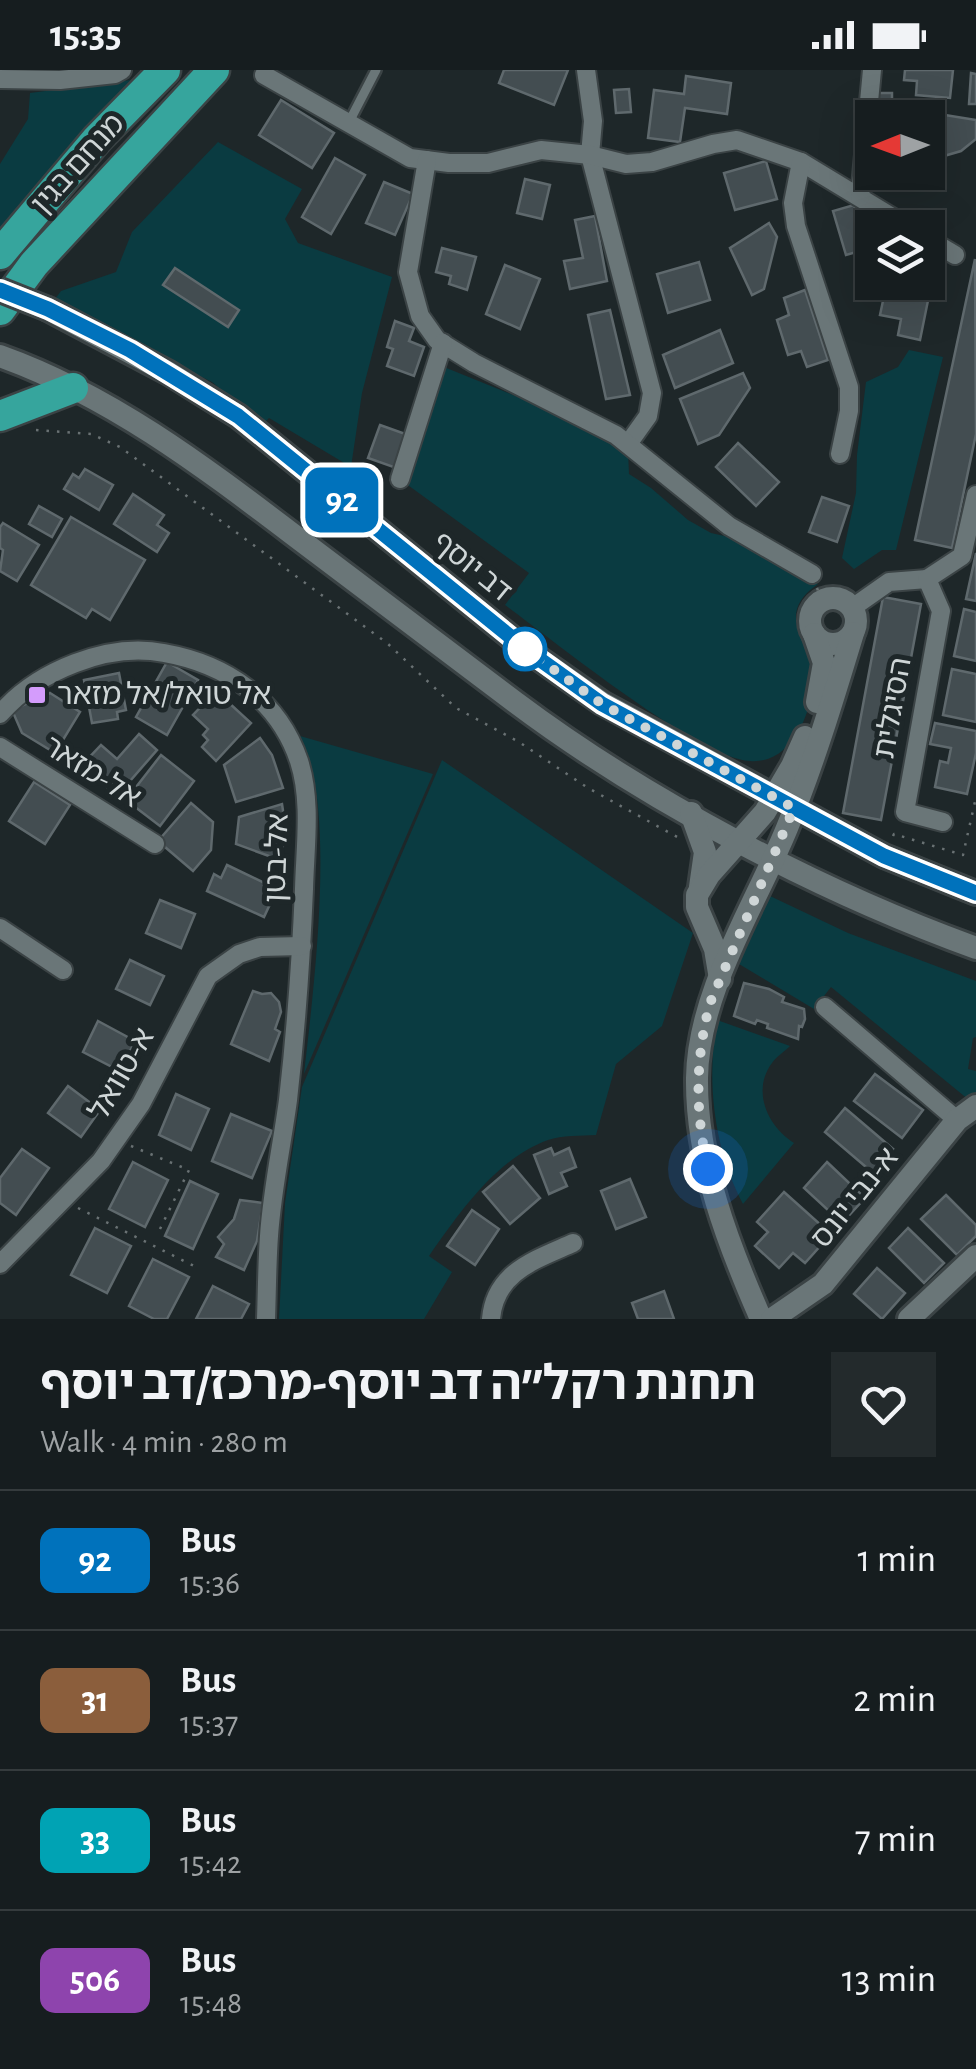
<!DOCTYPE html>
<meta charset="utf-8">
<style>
body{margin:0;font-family:"Alegreya Sans","Noto Sans Hebrew",sans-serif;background:#232a2c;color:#f1f3f6;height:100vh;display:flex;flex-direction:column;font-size:38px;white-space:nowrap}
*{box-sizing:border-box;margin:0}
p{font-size:32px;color:#9ea2a4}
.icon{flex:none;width:55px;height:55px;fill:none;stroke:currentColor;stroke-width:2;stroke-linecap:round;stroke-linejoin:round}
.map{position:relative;height:1249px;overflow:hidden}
.details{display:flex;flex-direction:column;background:#161d1f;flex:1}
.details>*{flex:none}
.badge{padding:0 20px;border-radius:15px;font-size:35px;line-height:65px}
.needle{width:65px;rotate:269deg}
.buttons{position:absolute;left:855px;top:30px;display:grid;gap:20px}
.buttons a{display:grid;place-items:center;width:90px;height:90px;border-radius:0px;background:#161d1f;box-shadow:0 10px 40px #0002,0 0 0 2px #353b3d;font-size:50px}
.you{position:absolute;width:50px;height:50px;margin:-25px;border:8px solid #fff;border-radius:50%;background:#1a73e8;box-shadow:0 0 0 15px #1a73e833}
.map>.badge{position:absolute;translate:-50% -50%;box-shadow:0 0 0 5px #fff}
.round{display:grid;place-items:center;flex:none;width:105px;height:105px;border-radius:0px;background:#232a2c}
.headline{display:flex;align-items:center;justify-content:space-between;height:170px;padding:0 40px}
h1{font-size:48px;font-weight:700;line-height:75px}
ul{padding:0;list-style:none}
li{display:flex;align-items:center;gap:30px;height:140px;padding:0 40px;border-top:2px solid #353b3d}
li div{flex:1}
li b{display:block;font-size:38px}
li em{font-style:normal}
li .badge{min-width:110px;font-weight:700;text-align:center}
.status{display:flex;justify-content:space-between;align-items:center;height:70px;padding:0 50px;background:#161d1f;direction:ltr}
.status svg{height:28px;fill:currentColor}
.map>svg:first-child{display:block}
.green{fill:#0a3b41}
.building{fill:#434d51;stroke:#5f696d;stroke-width:2.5}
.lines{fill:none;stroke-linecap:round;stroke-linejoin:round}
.lane-casing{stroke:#3b4345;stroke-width:14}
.street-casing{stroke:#3b4345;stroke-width:22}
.secondary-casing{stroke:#3b4345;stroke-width:28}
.highway-casing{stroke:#3b4345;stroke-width:35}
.path{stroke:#697173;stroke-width:2.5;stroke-dasharray:2.5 8;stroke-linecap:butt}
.lane{stroke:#6a7678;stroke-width:9}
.street{stroke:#6a7678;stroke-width:18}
.secondary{stroke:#6a7678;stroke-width:22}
.highway{stroke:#36a59d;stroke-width:30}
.secondary-bridge-casing{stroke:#3b4345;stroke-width:28;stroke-linecap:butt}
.secondary-bridge{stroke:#6a7678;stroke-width:22}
.line-casing{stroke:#fff;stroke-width:22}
.line{stroke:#0072bc;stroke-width:15}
.walk{stroke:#cfd6d7;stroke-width:10;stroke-dasharray:0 18}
.stop-dot{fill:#fff;stroke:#0072bc;stroke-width:5}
.poi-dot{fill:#d49cfc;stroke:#1e2729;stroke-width:4}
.labels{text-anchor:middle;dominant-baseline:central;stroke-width:10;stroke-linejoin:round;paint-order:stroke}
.street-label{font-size:30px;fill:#cfd6d7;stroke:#1e2729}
.poi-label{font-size:30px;fill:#cfd6d7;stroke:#1e2729;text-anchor:start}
</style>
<div class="status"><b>15:35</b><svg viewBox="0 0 49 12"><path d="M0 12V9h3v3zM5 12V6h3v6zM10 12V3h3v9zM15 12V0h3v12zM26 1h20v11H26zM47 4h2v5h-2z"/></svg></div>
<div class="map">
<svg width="976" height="1249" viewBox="0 0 976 1249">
<rect width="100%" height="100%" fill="#1e2729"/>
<g class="green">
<path d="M131,10l-16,19 -115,135v-70l28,-45 2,-26z"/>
<path d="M218,72l84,47 -17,30 13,24 94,34 -30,116 -11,74 -82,-49 -6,6 -51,-42 -160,-79 9,-12 55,-19 16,-40z"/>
<path d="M909,280l34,7 -47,193h-14l-28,19 -12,-11 14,-65 1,-38 9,-73 32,-15z"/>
<path d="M444,297l113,46 71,38 1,23 22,14 37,32 23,13 31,7 76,44c-11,8 -20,16 -22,30 -1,19 13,32 16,50 6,38 -17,101 -62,97 -52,-3 -197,-121 -245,-156l24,-32 -124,-90 23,-86 8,1z"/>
<path d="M300,666l133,38 -129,300c9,-80 34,-270 -4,-338z"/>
<path d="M442,690l251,173 -31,93 -46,38 -20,71c-15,1 -34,0 -48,5 -52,19 -88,72 -119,116l23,16 -28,47h-145l6,-116 17,-116z"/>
<path d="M770,826l78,37 128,48v56l-3,1 -5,31 8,2v26l-7,3 -138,-113 -17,22 -75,-45z"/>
<path d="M717,950l73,26c-5,5 -14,11 -18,17 -21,28 -4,64 22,80l-51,61c-29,-55 -37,-122 -26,-184z"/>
</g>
<g class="building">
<path d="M504,0h64l-14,35 -55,-22z"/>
<path d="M905,0h48l-3,28 -34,-3 1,-14 -13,-1z"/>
<path d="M971,3l5,1v30h-7z"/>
<path d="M686,6l45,7 -4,31 -42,-6 -5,34 -32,-4 6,-48 30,4z"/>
<path d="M629,19l2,23 -15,1 -2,-23z"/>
<rect x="874" y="23" width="18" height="25"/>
<path d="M281,30l53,33 -22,35 -53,-33z"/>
<path d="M945,45l31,5v19l-15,12 -17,5z"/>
<path d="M335,88l30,17 -34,59 -29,-17z"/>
<path d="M766,91l11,38 -42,11 -11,-37z"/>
<path d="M896,102h30l-1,14 -30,-2z"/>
<path d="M525,109l25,6 -8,34 -25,-6z"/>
<path d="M384,112l29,12 -18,41 -29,-12z"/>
<path d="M854,135l13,44 -21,6 -13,-44z"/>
<path d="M595,146l12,65 -37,8 -6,-28 19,-3 -8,-38z"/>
<path d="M769,153l8,14 -13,52 -12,6 -22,-47z"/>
<path d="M442,178l34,9 -9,33 -18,-6 2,-8 -15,-4z"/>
<path d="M975,189l1,175 -24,114 -37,-8z"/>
<path d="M699,192l11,38 -42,13 -11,-39z"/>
<path d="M928,194l7,2 -15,74 -22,-5 3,-16 -21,-4 7,-33h41z"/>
<path d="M505,195l35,14 -20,50 -34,-15z"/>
<path d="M175,198l64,42 -11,17 -65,-42z"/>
<path d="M805,220l23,70 -21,7 -6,-16 -13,4 -11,-35 12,-5 -5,-17z"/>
<path d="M610,240l20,85 -24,4 -18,-84z"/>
<path d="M395,251l19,7 -5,13 15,6 -10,29 -27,-10 6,-17 -6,-2z"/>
<path d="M720,260l13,33 -58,25 -12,-33z"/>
<path d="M743,303l7,15 -31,47 -21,9 -18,-45z"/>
<path d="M380,355l31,11 -12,33 -31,-11z"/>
<path d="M738,373l41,39 -23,24 -40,-39z"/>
<path d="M85,399l28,16 -14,25 -35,-21 9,-15 6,4z"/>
<path d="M133,424l31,21 -7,10 12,8 -12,19 -43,-28z"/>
<path d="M822,427l27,9 -12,36 -28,-10z"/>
<path d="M39,436l23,13 -10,18 -23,-13z"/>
<path d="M71,447l74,43 -35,60 -18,-11 -6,9 -55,-33z"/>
<path d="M3,453l36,22 -22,36 -17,-10 3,-21 -3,-2v-21z"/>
<path d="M976,483v48l-10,-2z"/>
<path d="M883,527l38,7 -40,216 -38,-7z"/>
<path d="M964,539l12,3v49l-22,-5z"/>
<path d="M167,592l31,18 -31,55 -31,-18z"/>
<path d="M952,599l24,5v48l-33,-7z"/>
<path d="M119,603l7,37 -9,2 1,7 -26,4 -8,-43z"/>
<path d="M216,621l35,32 -35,38 -14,-14 6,-7 -5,-5 5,-6 -15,-14z"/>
<path d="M50,623l30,19 -25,41 -33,-20 -10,-23z"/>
<path d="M935,653l41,8v22l-9,41 -32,-7 5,-26 8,2 3,-15 -21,-4z"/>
<path d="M139,664l18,16 -40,46 -35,-31 19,-20 16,14z"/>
<path d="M260,668l12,17 11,33 -47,14 -12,-37z"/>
<path d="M161,685l33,26 -34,45 -34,-26z"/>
<path d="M34,712l36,23 -25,39 -36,-23z"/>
<path d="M191,733l22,19 -2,28 -18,21 -35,-30z"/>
<path d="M282,734l4,27 -6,29 -44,-16 3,-27z"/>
<path d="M227,795l50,24 -13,28 -57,-26 7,-17 7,4z"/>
<path d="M160,830l35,14 -14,34 -35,-15z"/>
<path d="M130,890l34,16 -14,29 -34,-16z"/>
<path d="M744,913l25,6 15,8 -2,5 22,7 1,10 -3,8 -3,-1 -1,13 -31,-11 1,-4 -11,-4 -2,4 -21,-8z"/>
<path d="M253,921l9,3 9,-1 8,9 2,10 -6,17 5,3 -11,29 -38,-17z"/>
<path d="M98,951l37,20 -15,30 -37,-19z"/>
<path d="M875,1004l48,36 -21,28 -48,-37z"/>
<path d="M68,1016l32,24 -19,27 -33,-24z"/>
<path d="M176,1024l33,15 -18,41 -32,-15z"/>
<path d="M845,1038l48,41 -20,24 -48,-41z"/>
<path d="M231,1044l41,17 -20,47 -40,-17z"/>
<path d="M551,1078l3,7 15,-7 7,19 -15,6 6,13 -18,8 -15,-39z"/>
<path d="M22,1079l27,19 -33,47 -16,-12v-25z"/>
<path d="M133,1092l35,18 -23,47 -36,-18z"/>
<path d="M827,1092l38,36 -23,25 -38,-35z"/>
<path d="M513,1096l27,32 -30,26 -27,-32z"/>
<path d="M630,1109l16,38 -30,12 -15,-38z"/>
<path d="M190,1111l28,13 -25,55 -28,-13z"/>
<path d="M784,1122l47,42 -26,29 -12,-10 -14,15 -24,-22 13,-14 -11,-10z"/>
<path d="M946,1125l30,30v11l-19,19 -36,-36z"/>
<path d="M240,1130l23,3 -6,38 -13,29 -28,-13 8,-13 -6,-7 16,-18z"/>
<path d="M472,1140l27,19 -24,36 -28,-19z"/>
<path d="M95,1158l36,18 -24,47 -36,-18z"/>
<path d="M908,1158l36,35 -20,20 -35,-35z"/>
<path d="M153,1189l36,18 -22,42h-13l-25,-13z"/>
<path d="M877,1198l28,25 -23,26 -28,-25z"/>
<path d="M213,1216l36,18 -8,15h-45z"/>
<path d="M664,1221l10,28h-36l-6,-16z"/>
</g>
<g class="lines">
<g class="lane-casing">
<path id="lane" d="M348,54l28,-54"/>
</g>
<g class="street-casing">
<g id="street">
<path d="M586,0l7,51 -3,34 62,238 -4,23 -20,28"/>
<path d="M264,5l146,83 39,5h39l53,-13 49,5 36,9 26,-2 61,-18 24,-4 64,22 109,66"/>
<path d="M0,9l60,1 55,-6 7,-4"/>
<path d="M427,90l-19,112 12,44 17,24 37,23 142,72 113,91 83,48"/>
<path d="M801,92l-8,41 3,23 53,161v24l-9,43"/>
<path d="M860,127l12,-127"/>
<path d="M928,169l27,16"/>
<path d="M400,409l43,-136"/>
<path d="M852,538l37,-26 38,-3"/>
<path d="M0,644c37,-43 108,-72 164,-61 62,11 114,46 135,108 13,40 6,86 5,128 -3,70 -8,141 -16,211 -6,45 -16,90 -19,136 -2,27 -2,55 -3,83"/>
<path d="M0,677l155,97"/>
<path d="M943,752l-38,-10 36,-201 -14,-32 35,-23 14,-61"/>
<path d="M0,858l63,42"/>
<path d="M825,937l132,113"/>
<path d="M0,1194l101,-103 40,-57 67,-128 31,-22 21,-7 42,-1"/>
<path d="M491,1249c4,-47 44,-59 82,-76"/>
</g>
</g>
<g class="secondary-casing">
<g id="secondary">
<path d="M48,239l121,64 69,43 290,235 74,52 282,153 92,37"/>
<path d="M0,286c109,39 200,108 291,177 75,56 149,113 224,169 132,99 306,190 461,246"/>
<circle cx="833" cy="551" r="23"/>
<path d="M814,564l10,29 -7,39"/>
<path d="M691,743l14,39 -5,35"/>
<path d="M720,909l-5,-30 -18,-42v-12l12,-20 56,-63 27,-46 13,-29"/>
<path d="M761,1249c-33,-75 -65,-158 -64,-241 1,-86 58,-172 90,-250 26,-63 46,-129 66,-195"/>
<path d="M772,1249l51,-35 134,-164 19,-14"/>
<path d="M909,1249l67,-63"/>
</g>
</g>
<g class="highway-casing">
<g id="highway">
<path d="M0,184l97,-115 68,-69"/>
<path d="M0,240l34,-46 180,-194"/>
<path d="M0,346l73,-28"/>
</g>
</g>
<g class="path">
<path d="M36,360l55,4 29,13 267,196 69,65 63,34 69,46 91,50"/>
<path d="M817,518l5,13"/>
<path d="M893,766l1,-2 69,21 13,-58"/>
<path d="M131,1076l58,24 -30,61"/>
<path d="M78,1138l120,60"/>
</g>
<use href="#lane" class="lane"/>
<use href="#street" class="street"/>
<use href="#secondary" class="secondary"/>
<use href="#highway" class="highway"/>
<g class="secondary-bridge-casing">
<path id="secondary-bridge" d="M0,220l48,19"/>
</g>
<use href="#secondary-bridge" class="secondary-bridge"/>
</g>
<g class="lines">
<g class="line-casing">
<path id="line" d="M0,220l48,19 82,41 108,66 290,235 74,53 282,152 92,37"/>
</g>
<use href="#line" class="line"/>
<path class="walk" d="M525,579l77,55 192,104 -84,195c-15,57 -15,109 -2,166"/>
</g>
<circle class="stop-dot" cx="525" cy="579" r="20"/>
<rect class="poi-dot" x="27" y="615" width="20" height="20" rx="5"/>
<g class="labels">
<g class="street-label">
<text transform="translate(78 94) rotate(-48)">מנחם בגין</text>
<text transform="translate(472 497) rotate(39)">דב יוסף</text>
<text transform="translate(893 638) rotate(-80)">הסיגלית</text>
<text transform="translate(92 702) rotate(32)">אל-מזאר</text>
<text transform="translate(277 788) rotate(-88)">אל-בטן</text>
<text transform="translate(122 1004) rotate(-60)">א-טוואל</text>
<text transform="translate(855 1128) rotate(-51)">א-נבי יונס</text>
</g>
<g class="poi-label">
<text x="57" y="625">אל טואל/אל מזאר</text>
</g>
</g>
</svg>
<div class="buttons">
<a><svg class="needle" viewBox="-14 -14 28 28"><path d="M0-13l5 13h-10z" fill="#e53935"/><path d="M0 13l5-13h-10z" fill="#9ea2a4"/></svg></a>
<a><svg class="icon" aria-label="layers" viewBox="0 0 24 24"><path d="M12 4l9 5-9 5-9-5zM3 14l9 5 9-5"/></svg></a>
</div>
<div class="you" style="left:708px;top:1099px"></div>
<b class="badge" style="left:342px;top:430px;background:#0072bc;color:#fff">92</b>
</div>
<section class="details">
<div class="headline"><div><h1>תחנת רקל״ה דב יוסף-מרכז/דב יוסף</h1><p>Walk · 4 min · 280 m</p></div><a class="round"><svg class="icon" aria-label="heart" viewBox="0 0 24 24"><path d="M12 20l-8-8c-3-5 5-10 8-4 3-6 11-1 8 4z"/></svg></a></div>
<ul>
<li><span class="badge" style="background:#0072bc;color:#fff">92</span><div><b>Bus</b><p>15:36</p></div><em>1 min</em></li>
<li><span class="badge" style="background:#8b5e3c;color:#fff">31</span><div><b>Bus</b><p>15:37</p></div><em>2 min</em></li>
<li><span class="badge" style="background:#00a3b4;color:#fff">33</span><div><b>Bus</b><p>15:42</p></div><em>7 min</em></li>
<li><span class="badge" style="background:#8e44ad;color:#fff">506</span><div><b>Bus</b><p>15:48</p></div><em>13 min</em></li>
</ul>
</section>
